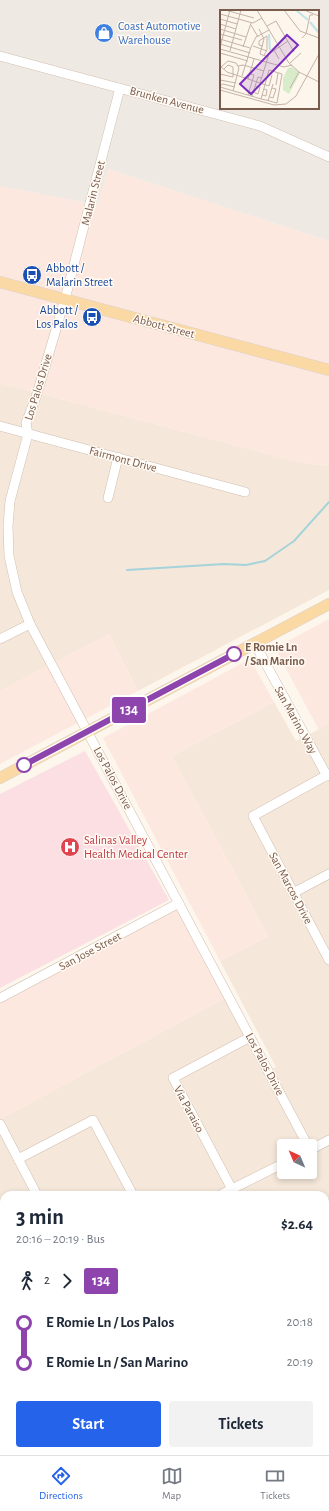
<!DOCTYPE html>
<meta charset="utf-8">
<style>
body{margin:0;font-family:"Alegreya Sans",sans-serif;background:#f2f2f3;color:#1f2937;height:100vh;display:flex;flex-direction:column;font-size:15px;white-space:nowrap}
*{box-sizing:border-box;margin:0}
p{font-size:13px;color:#747a83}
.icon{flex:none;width:22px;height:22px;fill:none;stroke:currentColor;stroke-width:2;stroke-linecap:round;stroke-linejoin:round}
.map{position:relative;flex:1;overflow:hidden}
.sheet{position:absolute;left:0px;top:1191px;width:329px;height:264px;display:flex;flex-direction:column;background:#fff;border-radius:12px 12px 0 0;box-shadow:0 2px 6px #0003}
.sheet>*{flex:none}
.badge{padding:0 8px;border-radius:3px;font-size:14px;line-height:26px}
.needle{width:26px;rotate:316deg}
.controls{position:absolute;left:277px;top:1139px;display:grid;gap:8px}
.controls a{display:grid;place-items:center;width:40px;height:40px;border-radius:4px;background:#fff;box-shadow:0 2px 6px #0003;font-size:20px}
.map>.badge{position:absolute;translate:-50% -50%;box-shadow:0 0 0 2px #fff}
.legs{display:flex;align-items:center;gap:6px;height:44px;padding:0 16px;font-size:13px}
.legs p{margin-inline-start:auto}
.head{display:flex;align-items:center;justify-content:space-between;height:68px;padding:0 16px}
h1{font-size:22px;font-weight:700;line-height:30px}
.cta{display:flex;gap:8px;margin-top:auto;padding:8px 16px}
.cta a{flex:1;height:46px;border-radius:4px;background:#2563eb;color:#fff;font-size:16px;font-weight:700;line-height:46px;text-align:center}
.cta a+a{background:#f2f2f3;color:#1f2937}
ul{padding:0 16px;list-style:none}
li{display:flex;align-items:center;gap:14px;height:40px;font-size:15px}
li i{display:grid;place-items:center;width:6px;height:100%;margin:0 5px;background:currentColor}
li i::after{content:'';width:10px;height:10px;margin:-5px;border:3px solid;border-radius:50%;background:#fff}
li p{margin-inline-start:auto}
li:first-child i{background:linear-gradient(#0000 50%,currentColor 0)}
li:last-child i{background:linear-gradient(currentColor 50%,#0000 0)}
.tab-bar{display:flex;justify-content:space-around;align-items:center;height:56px;border-top:1px solid #e0e1e3;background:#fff;font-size:11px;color:#747a83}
.tab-bar a{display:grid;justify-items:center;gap:2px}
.tab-bar .active{color:#2563eb}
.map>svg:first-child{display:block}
.residential{fill:#f5e8da;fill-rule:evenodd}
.commercial{fill:#fde8e0}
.industrial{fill:#efe9e4;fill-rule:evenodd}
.education{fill:#f3e8fa}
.medical{fill:#fbdfe3}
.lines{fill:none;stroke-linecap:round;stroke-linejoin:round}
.stream{stroke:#a5d3da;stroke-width:2}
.minor-casing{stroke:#d1beb0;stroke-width:10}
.major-casing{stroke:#dad1cd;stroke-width:12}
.minor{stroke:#fff;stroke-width:9}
.major{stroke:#fbd9a5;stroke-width:11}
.line-1-casing{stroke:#fff;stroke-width:9}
.line-1{stroke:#8e44ad;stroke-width:6}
.stop-1-dot{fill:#fff;stroke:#8e44ad;stroke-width:2}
.labels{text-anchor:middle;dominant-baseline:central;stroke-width:3;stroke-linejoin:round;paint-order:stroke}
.shop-label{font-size:12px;fill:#366cbe;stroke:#fffaf3;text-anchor:start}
.street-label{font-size:12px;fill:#7a5c4d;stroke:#fffaf3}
.transit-label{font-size:12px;fill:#164399;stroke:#fffaf3;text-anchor:start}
.stop-label{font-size:12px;font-weight:bold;fill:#7a5c4d;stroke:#fffaf3;text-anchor:start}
.health-label{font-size:12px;fill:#be3a42;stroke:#fffaf3;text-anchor:start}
.inset-river{fill:none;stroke:#bfe3e8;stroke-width:2}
.inset-road{fill:none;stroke:#c5b3a7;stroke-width:1}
.view{fill:#7b2cbf;fill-opacity:0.15;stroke:#7b2cbf;stroke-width:2}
.inset-edge{fill:none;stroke:#7a5c4d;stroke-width:2}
</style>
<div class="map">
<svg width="329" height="1455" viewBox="0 0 329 1455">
<rect width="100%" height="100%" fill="#fdf6ec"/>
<g class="residential">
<path d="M0,383l302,80 27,3v124l-191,101 -29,-57 -109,57z"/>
<path d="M274,702l22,39 33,-17v731h-329v-336l229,-123 37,76 10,-5 -56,-106 48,-25 -96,-180zM284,1146h26v26h-26zM4,1195h321v256h-321z"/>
</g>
<g class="commercial">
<path d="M108,169l221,72v225l-27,-3 -302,-80v-197l98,19z"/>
<path d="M329,619v105l-10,6 -44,-82z"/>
<path d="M109,634l29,57 -138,73v-73z"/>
<path d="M250,659l24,43 -102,54 96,180 -48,25 -117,-223z"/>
<path d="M179,903l50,93 -229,123v-121z"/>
</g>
<path class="industrial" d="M0,0h329v241l-221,-72 -10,36 -98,-19zM221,11h97v97h-97z"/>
<path class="education" d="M4,1291v160h116l2,4h-122v-163z"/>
<path class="medical" d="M85,751l84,149 -169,88v-194z"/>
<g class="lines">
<path class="stream" d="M127,570l97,-6 22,1 19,-4 29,-20 35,-39"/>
<g class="minor-casing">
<g id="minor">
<path d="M0,56l260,70 69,31"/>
<path d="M120,88l-55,211 -29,98 -10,26 2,11 -18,67 -2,25 1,30 8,36 13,32 278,522"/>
<path d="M0,426l245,66"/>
<path d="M108,498l10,-41"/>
<path d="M0,639l30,-15"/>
<path d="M255,644l72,132"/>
<path d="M329,774l-76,42 76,144"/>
<path d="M293,893l36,-19"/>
<path d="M0,998l179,-95"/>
<path d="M0,1124l37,71"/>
<path d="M310,1150l19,-10"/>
<path d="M18,1159l75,-39 40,75"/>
<path d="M220,1195l64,-32"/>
<path d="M235,1195l-62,-117 77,-41"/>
<path d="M325,1236l4,-2"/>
<path d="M0,1283l4,-1"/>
<path d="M325,1364l4,7"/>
<path d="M270,1451l2,4"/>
<path d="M203,1455l7,-4"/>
</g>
</g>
<g class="major-casing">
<g id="major">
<path d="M0,282l329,88"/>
<path d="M0,778l329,-174"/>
</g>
</g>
<use href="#minor" class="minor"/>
<use href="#major" class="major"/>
</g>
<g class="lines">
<g class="line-1-casing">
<path id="line-1" d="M24,765l210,-111"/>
</g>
<use href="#line-1" class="line-1"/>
</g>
<defs>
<g id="shop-disc" transform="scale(1)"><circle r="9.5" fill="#3f7fe0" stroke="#fffaf3"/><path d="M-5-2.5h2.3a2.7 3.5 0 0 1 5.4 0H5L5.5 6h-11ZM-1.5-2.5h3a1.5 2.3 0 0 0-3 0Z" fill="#fff"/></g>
<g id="bus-disc" transform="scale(1)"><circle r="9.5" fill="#1a4fb4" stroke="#fffaf3"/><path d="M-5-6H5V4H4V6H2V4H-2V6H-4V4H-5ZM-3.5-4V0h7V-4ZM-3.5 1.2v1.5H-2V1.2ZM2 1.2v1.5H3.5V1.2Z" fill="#fff"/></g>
<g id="hospital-disc" transform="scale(1)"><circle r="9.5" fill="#e0444e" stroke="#fffaf3"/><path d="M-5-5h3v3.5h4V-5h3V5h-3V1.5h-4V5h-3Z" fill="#fff"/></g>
</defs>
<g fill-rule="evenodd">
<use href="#shop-disc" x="104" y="33"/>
<use href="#bus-disc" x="32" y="275"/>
<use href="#bus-disc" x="92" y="317"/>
<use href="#hospital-disc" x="70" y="847"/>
</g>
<g class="stop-1-dot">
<circle cx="234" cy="654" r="7"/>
<circle cx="24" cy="765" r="7"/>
</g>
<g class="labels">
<g class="shop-label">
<text x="118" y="26">Coast Automotive<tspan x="118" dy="14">Warehouse</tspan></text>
</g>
<g class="street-label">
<text transform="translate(167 100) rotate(15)">Brunken Avenue</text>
<text transform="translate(93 193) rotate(-76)">Malarin Street</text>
<text transform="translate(164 326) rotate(15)">Abbott Street</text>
<text transform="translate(38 387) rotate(-73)">Los Palos Drive</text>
<text transform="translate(123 459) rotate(15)">Fairmont Drive</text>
<text transform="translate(296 720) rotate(61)">San Marino Way</text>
<text transform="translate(113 778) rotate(62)">Los Palos Drive</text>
<text transform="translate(291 888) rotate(62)">San Marcos Drive</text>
<text transform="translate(90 951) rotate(-28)">San Jose Street</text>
<text transform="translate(265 1064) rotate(62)">Los Palos Drive</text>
<text transform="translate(189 1109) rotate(62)">Via Paraiso</text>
</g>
<g class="transit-label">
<text x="46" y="268">Abbott /<tspan x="46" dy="14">Malarin Street</tspan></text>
<text x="78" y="310" text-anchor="end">Abbott /<tspan x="78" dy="14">Los Palos</tspan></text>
</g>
<g class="stop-label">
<text x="245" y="647">E Romie Ln<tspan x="245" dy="14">/ San Marino</tspan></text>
</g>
<g class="health-label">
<text x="84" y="840">Salinas Valley<tspan x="84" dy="14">Health Medical Center</tspan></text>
</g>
</g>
<g transform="translate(220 10)">
<rect width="99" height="99" fill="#fdf6ec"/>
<path d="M72,57l8,6 -11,21 -6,-4v-12l5,-10z" fill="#d8ecc9"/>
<path class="inset-river" d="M76,0l12,10M90,12l9,11M49,24l1,16"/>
<path class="inset-road" d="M5,0l29,8M37,0l32,53 10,9 20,10M64,0l16,21 19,7M84,0l15,6M0,4l33,9 9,-5M0,9l17,5M0,14l16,5M31,15l7,12M47,16l9,-5 18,31M0,19l26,8M39,19l5,10 -4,15 8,3M0,24l22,6M82,28l4,-4 4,-19h3M0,29l30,9M0,34l30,9M33,36l14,5M43,36l-4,-1v-4l8,-5v14l-3,5M0,37l10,-37M23,37l8,-24M53,38l6,11M0,39l64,18 8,-2M10,41l11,-41M0,43l28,8M70,53l11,-10M0,56l7,6 42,14 3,-11M18,56l5,-1 21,6M1,57l7,-6 8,2 3,5 -6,23M0,64l13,3v-10l-5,-2 -4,4M22,66l9,-29 5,-10 13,-7M28,69l6,-20M0,70l16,3M40,73l9,-29 19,-13M56,75l2,-12M0,76l3,-2 12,3M0,77l38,11 3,1 5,1 7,2 4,1 5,-29 -13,-4 -8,29M70,78l9,-16M0,80l54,15 12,-1 10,-8 23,-42M33,82l5,2 2,-7 -5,-1M28,85l6,-20 -4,-1M42,85l4,1 1,-6 -3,-1M32,86l6,-19 4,1M50,87l3,1 3,-9 -4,-1M48,91l5,-17"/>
<path class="view" d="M67,25l11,10 -47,49 -11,-10z"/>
<rect width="99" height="99" class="inset-edge"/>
</g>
</svg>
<div class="controls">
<a><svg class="needle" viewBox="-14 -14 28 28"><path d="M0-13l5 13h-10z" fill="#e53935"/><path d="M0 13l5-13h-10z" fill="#747a83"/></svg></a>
</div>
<b class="badge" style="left:129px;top:710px;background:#8e44ad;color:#fff">134</b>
<section class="sheet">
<div class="head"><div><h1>3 min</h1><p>20:16 – 20:19 · Bus</p></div><b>$2.64</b></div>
<div class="legs"><svg class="icon" aria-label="walk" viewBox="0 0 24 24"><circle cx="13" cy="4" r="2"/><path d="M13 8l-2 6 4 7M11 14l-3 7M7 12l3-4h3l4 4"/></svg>2<svg class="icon" aria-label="forward" viewBox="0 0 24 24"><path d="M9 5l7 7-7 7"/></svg><b class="badge" style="background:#8e44ad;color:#fff">134</b></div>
<ul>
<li><i style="color:#8e44ad"></i><b>E Romie Ln / Los Palos</b><p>20:18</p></li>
<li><i style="color:#8e44ad"></i><b>E Romie Ln / San Marino</b><p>20:19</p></li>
</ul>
<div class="cta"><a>Start</a><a>Tickets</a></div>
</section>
</div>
<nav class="tab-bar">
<a class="active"><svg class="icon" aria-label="directions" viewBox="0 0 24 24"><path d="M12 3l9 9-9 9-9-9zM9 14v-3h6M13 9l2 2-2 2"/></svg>Directions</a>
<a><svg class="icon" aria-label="map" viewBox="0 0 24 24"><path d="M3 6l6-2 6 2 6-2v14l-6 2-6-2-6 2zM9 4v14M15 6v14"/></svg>Map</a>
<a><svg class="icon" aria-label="tickets" viewBox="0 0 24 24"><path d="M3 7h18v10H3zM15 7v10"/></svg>Tickets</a>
</nav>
